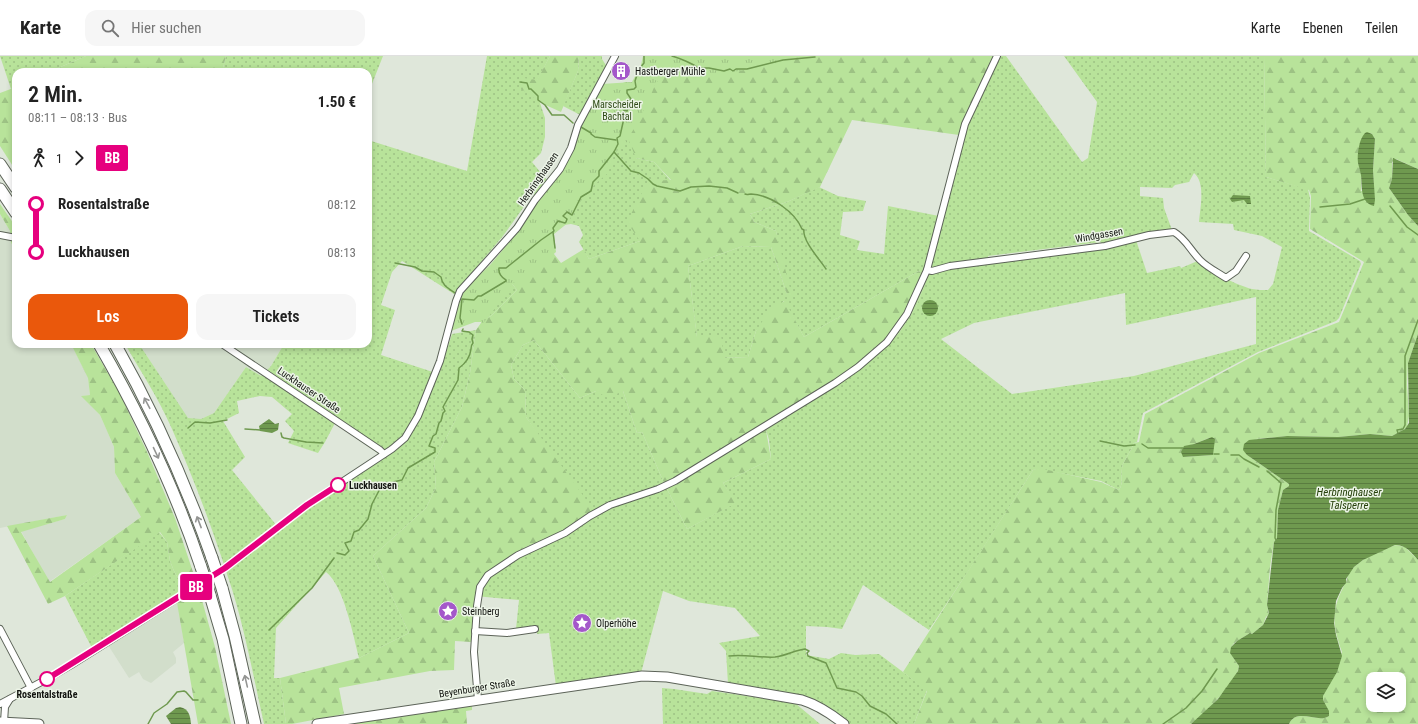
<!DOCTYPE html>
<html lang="de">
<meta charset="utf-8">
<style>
body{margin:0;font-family:"Roboto Condensed",sans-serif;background:#f6f6f6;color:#222;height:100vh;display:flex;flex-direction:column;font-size:15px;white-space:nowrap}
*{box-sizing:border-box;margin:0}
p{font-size:13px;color:#767676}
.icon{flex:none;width:22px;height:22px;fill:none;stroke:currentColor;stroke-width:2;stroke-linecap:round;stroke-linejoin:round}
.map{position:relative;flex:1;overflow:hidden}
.sheet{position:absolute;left:12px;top:12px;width:360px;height:280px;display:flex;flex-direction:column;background:#fff;border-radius:12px;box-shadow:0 2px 6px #0003}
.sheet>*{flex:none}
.badge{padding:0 8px;border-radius:3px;font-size:14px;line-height:26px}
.buttons{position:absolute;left:1366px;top:616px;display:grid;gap:8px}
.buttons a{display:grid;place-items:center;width:40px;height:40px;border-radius:8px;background:#fff;box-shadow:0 2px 6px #0003;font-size:20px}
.map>.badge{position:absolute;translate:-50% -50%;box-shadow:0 0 0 2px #fff}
.legs{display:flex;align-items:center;gap:6px;height:44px;padding:0 16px;font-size:13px}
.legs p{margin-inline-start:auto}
.overview{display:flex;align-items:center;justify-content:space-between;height:68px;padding:0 16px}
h1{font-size:22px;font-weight:600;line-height:30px}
.cta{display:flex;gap:8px;margin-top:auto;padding:8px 16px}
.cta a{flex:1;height:46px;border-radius:12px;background:#ea580c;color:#fff;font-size:16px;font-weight:600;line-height:46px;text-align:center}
.cta a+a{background:#f6f6f6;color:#222}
ul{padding:0 16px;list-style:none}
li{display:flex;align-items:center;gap:14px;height:48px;font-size:15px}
li i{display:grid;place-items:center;width:6px;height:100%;margin:0 5px;background:currentColor}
li i::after{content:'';width:10px;height:10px;margin:-5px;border:3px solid;border-radius:50%;background:#fff}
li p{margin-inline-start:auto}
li:first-child i{background:linear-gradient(#0000 50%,currentColor 0)}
li:last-child i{background:linear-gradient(currentColor 50%,#0000 0)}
header{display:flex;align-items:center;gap:24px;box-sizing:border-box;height:56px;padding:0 20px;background:#fff;border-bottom:1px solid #e0e0e0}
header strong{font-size:19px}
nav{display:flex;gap:22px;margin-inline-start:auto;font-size:14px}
.search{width:280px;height:36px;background:#f6f6f6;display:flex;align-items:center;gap:10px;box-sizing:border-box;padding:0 14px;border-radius:12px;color:#767676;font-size:15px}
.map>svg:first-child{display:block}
.built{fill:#d2decb}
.grass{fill:url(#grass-dots);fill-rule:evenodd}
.forest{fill:url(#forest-firs);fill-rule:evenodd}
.park{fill:url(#park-tufts)}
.water{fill:url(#water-rules)}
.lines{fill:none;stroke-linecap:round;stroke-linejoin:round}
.stream{stroke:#6f994f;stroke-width:1.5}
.minor-casing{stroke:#5c6358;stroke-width:8}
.secondary-casing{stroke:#5c6358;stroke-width:11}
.motorway-casing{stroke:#5c6358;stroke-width:13}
.minor{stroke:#fff;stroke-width:6}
.secondary{stroke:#fff;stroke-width:9}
.motorway{stroke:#fff;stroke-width:11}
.motorway-bridge-casing{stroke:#5c6358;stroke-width:13;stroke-linecap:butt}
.motorway-bridge{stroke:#fff;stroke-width:11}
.oneway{stroke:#949593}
.line-1-casing{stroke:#fff;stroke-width:9}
.line-1{stroke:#e6007e;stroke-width:6}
.stop-1-dot{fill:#fff;stroke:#e6007e;stroke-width:2}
.labels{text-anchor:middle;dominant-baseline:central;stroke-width:3;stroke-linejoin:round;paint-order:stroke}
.poi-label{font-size:10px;fill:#121410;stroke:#ecf4e7;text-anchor:start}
.park-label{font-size:10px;fill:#304c18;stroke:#ecf4e7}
.street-label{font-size:10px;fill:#121410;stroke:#ecf4e7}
.stop-label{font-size:10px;font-weight:bold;fill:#121410;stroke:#ecf4e7;text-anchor:start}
.water-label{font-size:11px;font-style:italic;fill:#25400a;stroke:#ecf4e7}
</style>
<header>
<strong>Karte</strong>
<div class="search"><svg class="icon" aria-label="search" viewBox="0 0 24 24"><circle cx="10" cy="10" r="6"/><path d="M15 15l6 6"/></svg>Hier suchen</div>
<nav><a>Karte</a><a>Ebenen</a><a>Teilen</a></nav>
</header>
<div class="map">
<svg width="1418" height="668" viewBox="0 0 1418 668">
<defs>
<pattern id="grass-dots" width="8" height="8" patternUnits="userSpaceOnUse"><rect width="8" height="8" fill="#b8e39a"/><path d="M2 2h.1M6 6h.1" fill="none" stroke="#9dc284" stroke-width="1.8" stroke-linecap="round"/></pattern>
<pattern id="forest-firs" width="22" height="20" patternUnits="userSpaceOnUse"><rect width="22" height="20" fill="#b8e39a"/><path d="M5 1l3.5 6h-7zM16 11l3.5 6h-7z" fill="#9dc284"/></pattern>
<pattern id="park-tufts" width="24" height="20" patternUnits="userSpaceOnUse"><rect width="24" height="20" fill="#b8e39a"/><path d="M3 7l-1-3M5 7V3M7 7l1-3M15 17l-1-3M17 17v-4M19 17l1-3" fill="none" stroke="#9dc284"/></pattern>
<pattern id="water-rules" width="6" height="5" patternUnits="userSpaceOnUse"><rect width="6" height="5" fill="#6f994f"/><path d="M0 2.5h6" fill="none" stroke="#5a7c40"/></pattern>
</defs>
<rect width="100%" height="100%" fill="#dfe7da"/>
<g class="built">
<path d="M0,158l10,17 1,12 5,6v95h55l17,33 2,18 -8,1 18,19 14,32 1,26 26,44 -92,65 -28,-51 44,-12 2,-4 -67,13z"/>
<path d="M139,288h145l-13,22 -10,10 -15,-9 -32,46 -13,6h-13z"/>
<path d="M178,546l6,41 -11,9 3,6v5l-25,20 -8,-4 -4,-7 -10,6 -21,-33z"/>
</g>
<g class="grass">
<path d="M0,0h86l-37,16h-33v15l-5,2z"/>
<path d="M226,0h157l-15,38v-22h-146z"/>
<path d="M487,0h63l-13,25 3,22 5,15v19l-4,16 -9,9 14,17 6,4 14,-17 20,-48 -23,-12 15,-35 1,-15h23v3l7,11 -10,19h11l15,-7 11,1 61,-27 -61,102 18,4 17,19 -31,60 -51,18 -10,-17 4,-7 -4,-9 -8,-2 -7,1 -6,-3 -49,58 8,10 -26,26 -8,4 60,-118 -10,-8 -30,42 -49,58 -52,-33 -10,11 -11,33 14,5 -14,45 58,19 13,-40 24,-4 -6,43 -8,34 -28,55 2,25 -10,21 -53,48 36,77 -50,25c-6,-23 -15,-72 -33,-86l-50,56 -2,50h6l6,46h-22c-11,-49 -20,-100 -36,-147 -16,-50 -35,-100 -56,-148 -13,-30 -31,-57 -47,-85h14l49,74 13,1 13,-6 32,-46 15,9 10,-10 13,-22h84v-204l99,31zM260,340l12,1 20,17 -7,7 9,10 -6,12 30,10 7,-11 10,-19 44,31 -102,72 -45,-56 13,-13 -22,-36 16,-8 -2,-12z"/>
<path d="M994,0h12l76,106 6,-4 9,-56 -33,-46h200l2,121 42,12 2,9 -1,33 51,30 1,3 -22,54 -3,3 -78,31 -115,61 -6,29 -3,1c-3,8 -8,14 -11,21 -3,9 1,19 -4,26l-18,-9 -62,-12 -6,1 -64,100 -40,60 -66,-45 -21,44 -15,-2 -21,-1v29l23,4 12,-6 14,2 24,-1 48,36 -13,34h-66l-13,-10 -107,-30 -2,-33 -7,-8 41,-7 -25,-28 -46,-7 -26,-10 -22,82 -85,13 -7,-53 -12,1v-5h-21l3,-29 -44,-4c2,-5 3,-10 5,-15 11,-21 53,-37 74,-45l-3,-82 -25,-37 -1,-27 -11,-11 -3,-14 12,-20 11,-5 46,58 16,-7h27l14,42 5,-1 22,51 23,46 48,-26 -12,-20 48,-24 -2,-19 -3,-10 88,-56 45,-41 17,-26 11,-28 -8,-8 -115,66 -20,-36 -28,30 -8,26 -24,1 -27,-20 -9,-72 55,-20 28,1 16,47 -11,-63 -22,-9 -4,-8 37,-12 32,-15 19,9 28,5 -3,10 -20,1 -3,23 20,6 -3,9 27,4 4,-48 51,10 20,-81zM1194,117c12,10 6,35 5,49l34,2 1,6 28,6 20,11 -9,37 -5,6c-5,0 -11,0 -16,-1 -16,-4 -41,-17 -52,-29l-19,8 -1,-2 -33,7 -11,-33 -19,4 -1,-5 56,-9 -8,-22 -1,-10 -23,-2v-9l32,1 3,-3 14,-3zM1101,186v4l-111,17 -2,-7zM1125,237l1,32 130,-28v47l-122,32 -122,18 -71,-55 33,-16z"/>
<path d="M159,476l8,10 3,19 4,10 5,9 10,8 -97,60 -27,-52z"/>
<path d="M662,632l12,1 33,5 5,-3 83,12 25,21h-157z"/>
</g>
<g class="forest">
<path d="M86,0h140l-4,16h-173z"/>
<path d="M550,0h29l-1,15 -17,41 -20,-9 -21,-15 3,-10 14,2z"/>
<path d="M697,0h297l-35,79 -107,-15 -32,67 -33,15 -37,12 4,8 22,9 16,66 -5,-3 -16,-47 -28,-1 -55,20 9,71 24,-2 3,23 24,-1 8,-26 15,-23 14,-7 19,36 115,-66 8,8 -11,28 -17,26 -45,41 -88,56 5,29 -48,24 13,20 -49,26 -23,-46 -22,-51 -5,1 -14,-42 -15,7 -12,-7 -16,7 -46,-58 -11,5 -12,20 3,14 11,11 1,27 69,95 -41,24 -24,9 -19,10 -26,19 -5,8 -5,14 -4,46 -16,-1 -1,29 -24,1 -91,17 5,26 -52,10h-6l-6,-46 79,-20 50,-25 -36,-77 53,-48 10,-21 -2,-25 28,-55 8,-34 6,-43 7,-10 8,-4 26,-26 -8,-10 39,-29 6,3 7,9 23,-14 5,10 51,-18 -13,-19 21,-41 23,-1 -17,-18 -18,-4 -9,-22 26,-49 17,-21z"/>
<path d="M1264,0h154v113l-22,-10 -4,3v17l-3,9 19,27 10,11v108l-10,29 -1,21 2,32 -2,11 -5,4 -10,5 -22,-2 -32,3 -51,-1 -31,3 -9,16 42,29v2l-6,4 -5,20 -1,28 -3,4 -4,25 -3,38 2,9 -3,3 -3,8 -11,9 -2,-1c-19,12 -26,12 -11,33 -1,15 -36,49 -48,58h-277l13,-33 -24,-19 130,-202 6,-2 62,14 18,8c5,-7 1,-18 4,-26 3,-7 8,-13 11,-21l5,-1 6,-28 114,-61 80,-31 25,-60 -54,-33 1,-33 -2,-6 -43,-13zM1371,77l4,6 -2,31 1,21h-13v-18l-3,-11zM1209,382l4,17 -30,2v-9l4,-2 7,-2z"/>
<path d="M16,31v84l-16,-25v-53z"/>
<path d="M0,148l16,23v22l-5,-6 -1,-12 -10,-17z"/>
<path d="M71,288h20l29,50 28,60 27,64 25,75 15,54 16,77h-33l-22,-127 13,-9 -10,-8 -5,-9 -4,-10 -3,-19 -7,-10 -95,64 -17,8 -41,-78 60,-11 -2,4 -44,13 29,50 91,-65 -26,-44 -1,-26 -14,-32 -19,-19 9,-1 -2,-17z"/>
<path d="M1396,489l9,2 13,13v164h-129c8,-17 29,0 40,-8l-6,-16v-4l19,-44c-10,-27 -11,-43 3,-68 2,-3 2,-7 4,-11 10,-14 32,-23 47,-28zM1373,623h26v26h-26z"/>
<path d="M468,647l4,3v4l-6,1 1,13h-129z"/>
</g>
<path class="park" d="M643,0h148l3,8 -7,-1 -73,12c-20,-8 -39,-5 -57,3 -4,14 -10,26 -17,39 -4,9 -10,17 -13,25l-4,2 -9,11 -6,18 -14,12 -21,26 -4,11 -15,12 2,18 -10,9 -30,18 -12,18 -23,29v-4h-6l-24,9 6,-26 2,-7 14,-17 17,-16 21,-25 32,-46 20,-22 21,-52 18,-36 30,-2 9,-17z"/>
<g class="water">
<path d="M1367,76l5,2 3,5 -2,31 2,30 -1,6c-14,-3 -12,-20 -13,-31 -1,-4 -2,-8 -3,-12 -1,-9 1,-24 7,-30z"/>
<path d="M1393,102l25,11v57l-10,-11 -19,-27 3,-9z"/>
<path d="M1233,139l17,1 1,8h-4l-3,-4 -12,2 -2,-3z"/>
<circle cx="930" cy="252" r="8"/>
<path d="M1418,278v226c-6,-7 -13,-16 -23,-15l-32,15 -9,7 -8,12v4l-4,5 -6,13 -2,22 2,12 6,21 -5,16 -14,24v4l6,11v5c-11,8 -32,-9 -40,8h-98l27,-25 20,-28 1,-5 -9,-13 1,-6 6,-6 13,-8 2,1 11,-9 6,-12 -2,-8 7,-63 3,-4 1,-28 5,-20 6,-4v-2l-42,-29 -4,-5 1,-6 5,-4 38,-4 51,1 32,-3 22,2 13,-7 4,-6 -1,-60z"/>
<path d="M269,363l6,5 4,-1 -1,7 -6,3 -12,-2 -1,-5z"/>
<path d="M1212,381l3,2 -2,16 -30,2 -2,-5 3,-6 10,-2z"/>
<path d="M180,651c9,2 10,8 11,17h-20l-5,-8 10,-8z"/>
</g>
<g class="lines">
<g class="stream">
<path d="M672,0c7,2 22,8 26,12h11l15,3 6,-2 3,2 3,-2h11l36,-9 32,-3"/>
<path d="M520,26l7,1 2,6h2l7,7v4l7,5 7,10h12l9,8"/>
<path d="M581,71l10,6v1l4,3 21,3"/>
<path d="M614,96l17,19 8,2 9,6 5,5 4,2 23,5 11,-4 18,-1 18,2 11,5"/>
<path d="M745,138c2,1 4,0 6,0 20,1 44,18 51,35l2,1c-2,10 16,30 22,39"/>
<path d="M1390,150l17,21 11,8"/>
<path d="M1320,151l30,-3 15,-5"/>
<path d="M553,176l2,16"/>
<path d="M395,207l20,4 7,4 12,1 7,5c1,8 7,11 14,16"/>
<path d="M462,268l-2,-6 2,-19 12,1 4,-4h3l25,-15v-1c-4,-2 -8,-7 -7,-12h7l35,-28 13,-9 -1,-3 5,-7 7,2 1,-1 1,-3 -4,-3 4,-4 5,3 9,-18 10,-6 2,-9 6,-6v-5l15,-19 4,-8 -1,-6 3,-2 4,-18v-8l3,1 1,-3 -4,-3 2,-2 5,-4 -4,-6v-3l7,-1 2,-2 -1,-6 4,-12 5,-6v-7"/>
<path d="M188,372l7,-6 15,1 17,-3"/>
<path d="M245,373l15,1"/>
<path d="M281,377l1,4 2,1 22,4 17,1"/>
<path d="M1398,377l-1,-3 6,-1 2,-4v-69l13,-36"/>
<path d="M1100,385l24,5 11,-1"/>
<path d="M1142,388l6,4h35"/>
<path d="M1214,398h5"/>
<path d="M1231,399h8l5,4 15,8"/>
<path d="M1267,415l14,12 -5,27 -1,28 1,2"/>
<path d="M337,497l8,2 4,-4 -4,-8 6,-2 3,-9 5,-2 9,-11 4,-15 11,-21 7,1 3,-2 9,-2 6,-12 27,-16v-4l-6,-2 4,-10 3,-2 3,-11 2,-2 2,-8 2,-2 -2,-4 15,-27 1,-12c7,-5 11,-10 12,-19 0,-2 0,-4 2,-6l-1,-4 1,-4 -4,-3 -7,-1 1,-2"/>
<path d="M269,574l43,-42 22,-30"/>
<path d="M729,600c15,-2 31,2 46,1 11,-1 20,-7 30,-8l4,2 -2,2 1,3 18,7 11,25 19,4 6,4 8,10 16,8 11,10"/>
<path d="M148,668l6,-11 13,-9 10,-12 7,-1 2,1 7,8h5"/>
<path d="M1163,668l23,-16 16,-17 15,-22"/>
</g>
<g class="minor-casing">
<g id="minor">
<path d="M0,179l16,3"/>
<path d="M927,214l5,1 18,-5 155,-20 44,-11 25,-3c12,7 16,18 26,28 7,7 17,12 26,18l10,-7 10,-15"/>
<path d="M222,288l158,106 4,4"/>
<path d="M225,512l82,-63 85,-56 13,-11 13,-22 22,-55 16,-60 4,-10 57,-63 18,-28 25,-31 11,-21 7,-23 37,-69"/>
<path d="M0,573l31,59"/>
<path d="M475,575l32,2 28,-4"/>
<path d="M478,644l-4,-48 3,-46 3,-19 8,-12 30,-20 47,-22 25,-17 20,-11 48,-16 17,-8 160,-98 23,-16 29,-25 20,-28 4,-9 16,-35 38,-146 32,-68"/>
<path d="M0,648l47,-25 24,-14 127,-80"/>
<path d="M4,666l1,-15 5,-8"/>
</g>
</g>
<g class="secondary-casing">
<g id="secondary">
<path d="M0,666l39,2"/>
<path d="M317,668l325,-48 25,1 135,23c16,5 28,13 42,24"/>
</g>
</g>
<g class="motorway-casing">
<g id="motorway">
<path d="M0,108l16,24"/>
<path d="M0,133l16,24"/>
<path d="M99,288c41,71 76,145 102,223"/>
<path d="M115,288c39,69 71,140 97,214"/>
<path d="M222,532l13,48 20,88"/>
<path d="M210,539l13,44 18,85"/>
</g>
</g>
<use href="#minor" class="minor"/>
<use href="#secondary" class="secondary"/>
<use href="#motorway" class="motorway"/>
<g class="motorway-bridge-casing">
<g id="motorway-bridge">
<path d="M212,502l10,30"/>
<path d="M201,511l9,28"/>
</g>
</g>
<use href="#motorway-bridge" class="motorway-bridge"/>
</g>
<defs><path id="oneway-shaft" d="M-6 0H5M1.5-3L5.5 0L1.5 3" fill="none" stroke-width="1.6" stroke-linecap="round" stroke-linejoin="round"/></defs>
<g class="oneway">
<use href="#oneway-shaft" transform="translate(147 347) rotate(-118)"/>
<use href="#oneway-shaft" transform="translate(156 397) rotate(65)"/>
<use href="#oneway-shaft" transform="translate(199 466) rotate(-111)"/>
<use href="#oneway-shaft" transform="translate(246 625) rotate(-103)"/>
</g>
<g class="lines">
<g class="line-1-casing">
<path id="line-1" d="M47,623l178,-111 82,-63 31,-20"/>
</g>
<use href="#line-1" class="line-1"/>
</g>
<defs>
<g id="building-disc" transform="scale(1)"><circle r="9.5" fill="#a458ca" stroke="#ecf4e7"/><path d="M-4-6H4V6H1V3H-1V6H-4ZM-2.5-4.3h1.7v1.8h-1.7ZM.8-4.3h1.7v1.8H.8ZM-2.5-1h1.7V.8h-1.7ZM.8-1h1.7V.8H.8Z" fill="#fff"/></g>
<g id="sight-disc" transform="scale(1)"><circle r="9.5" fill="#a458ca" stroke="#ecf4e7"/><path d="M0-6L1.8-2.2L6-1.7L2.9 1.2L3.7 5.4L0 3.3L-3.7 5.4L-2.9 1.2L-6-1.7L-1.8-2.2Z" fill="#fff"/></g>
</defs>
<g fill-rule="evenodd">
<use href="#building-disc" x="621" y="15"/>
<use href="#sight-disc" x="448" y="555"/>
<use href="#sight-disc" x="582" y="567"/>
</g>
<g class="stop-1-dot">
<circle cx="338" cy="429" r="7"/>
<circle cx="47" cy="623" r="7"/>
</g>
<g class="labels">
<g class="poi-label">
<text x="635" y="15">Hastberger Mühle</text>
<text x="462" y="555">Steinberg</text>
<text x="596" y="567">Olperhöhe</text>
</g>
<g class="park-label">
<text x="617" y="48">Marscheider<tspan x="617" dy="12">Bachtal</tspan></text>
</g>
<g class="street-label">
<text transform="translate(538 123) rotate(-55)">Herbringhausen</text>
<text transform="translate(1099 179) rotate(-10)">Windgassen</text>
<text transform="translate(309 334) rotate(34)">Luckhauser Straße</text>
<text transform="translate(477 632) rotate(-9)">Beyenburger Straße</text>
</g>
<g class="stop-label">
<text x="349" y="429">Luckhausen</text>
<text x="47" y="638" text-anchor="middle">Rosentalstraße</text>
</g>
<g class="water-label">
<text x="1349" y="436">Herbringhauser<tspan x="1349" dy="13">Talsperre</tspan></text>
</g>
</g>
</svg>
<div class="buttons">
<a><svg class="icon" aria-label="layers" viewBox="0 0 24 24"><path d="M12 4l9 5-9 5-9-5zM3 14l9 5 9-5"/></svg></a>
</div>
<b class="badge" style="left:196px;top:531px;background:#e6007e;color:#fff">BB</b>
<section class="sheet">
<div class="overview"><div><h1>2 Min.</h1><p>08:11 – 08:13 · Bus</p></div><b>1.50 €</b></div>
<div class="legs"><svg class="icon" aria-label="walk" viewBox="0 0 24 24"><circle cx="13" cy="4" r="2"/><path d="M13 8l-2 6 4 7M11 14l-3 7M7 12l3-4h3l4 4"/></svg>1<svg class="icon" aria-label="forward" viewBox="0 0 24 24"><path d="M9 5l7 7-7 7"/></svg><b class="badge" style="background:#e6007e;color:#fff">BB</b></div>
<ul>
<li><i style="color:#e6007e"></i><b>Rosentalstraße</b><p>08:12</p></li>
<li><i style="color:#e6007e"></i><b>Luckhausen</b><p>08:13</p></li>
</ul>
<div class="cta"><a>Los</a><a>Tickets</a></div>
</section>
</div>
